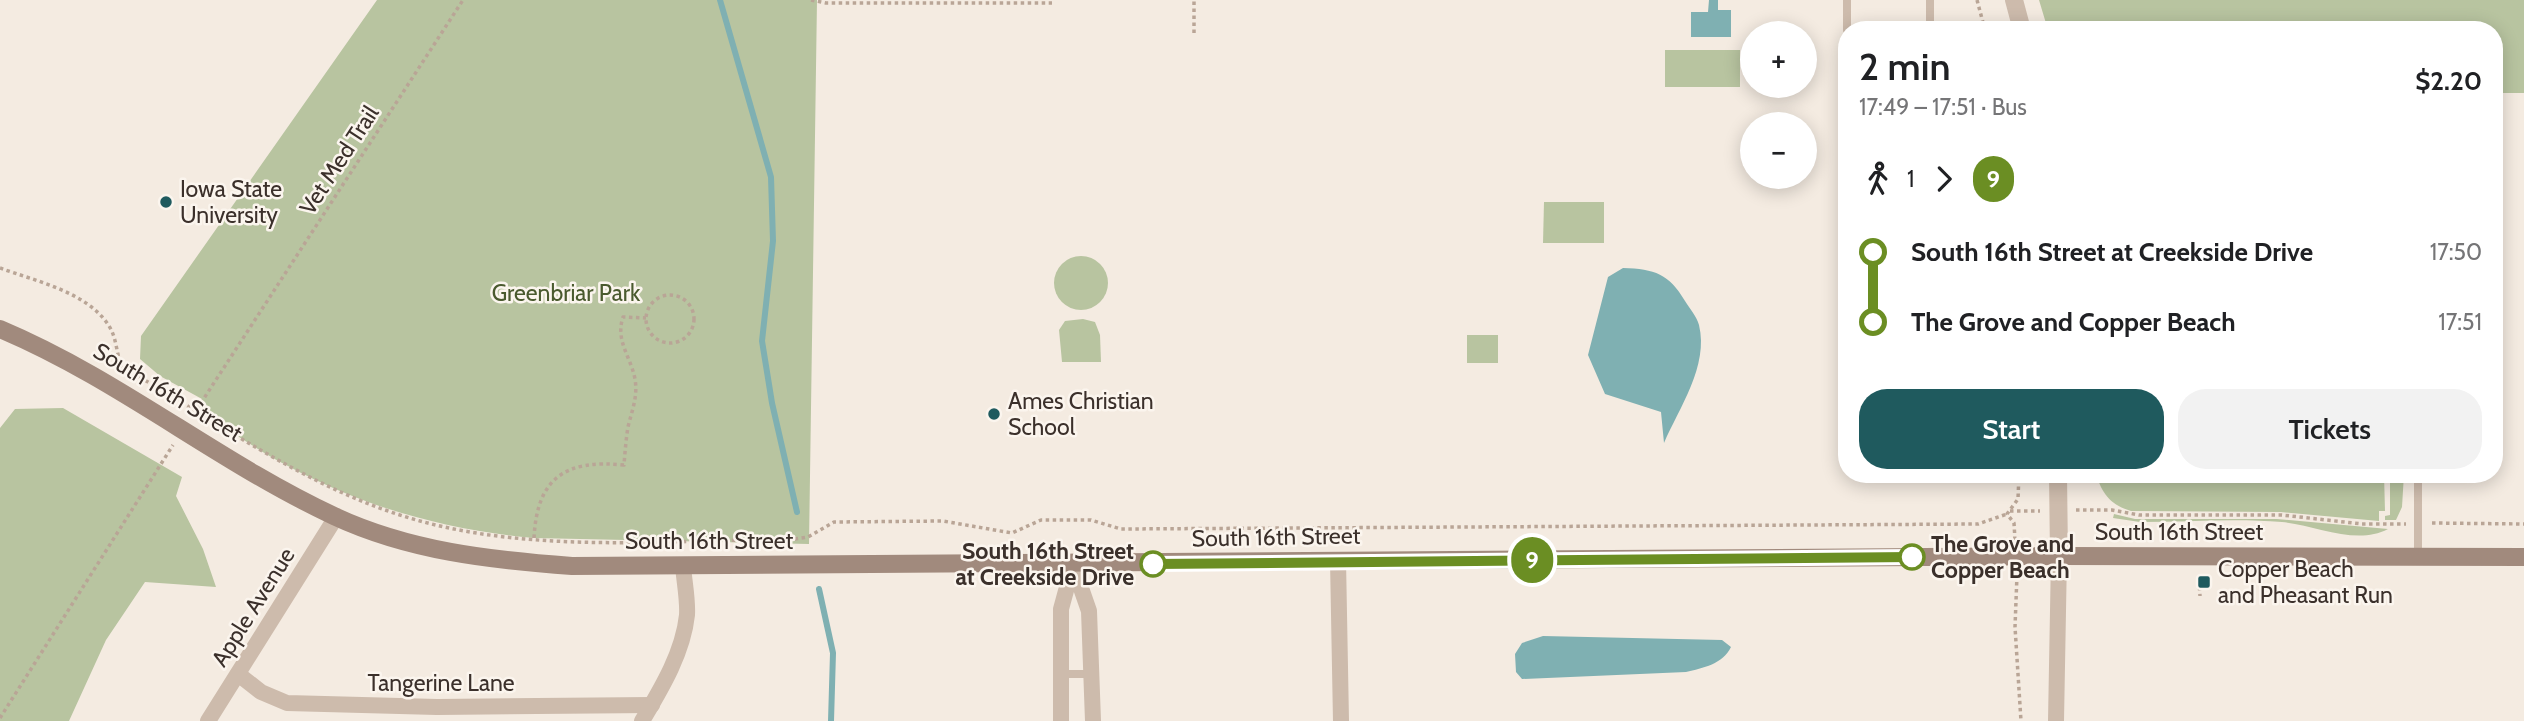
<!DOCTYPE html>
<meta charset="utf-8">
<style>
body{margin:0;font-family:Cabin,sans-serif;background:#f2f2f2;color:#202124;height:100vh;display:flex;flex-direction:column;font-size:26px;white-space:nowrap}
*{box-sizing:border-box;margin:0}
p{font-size:23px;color:#757577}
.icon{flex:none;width:38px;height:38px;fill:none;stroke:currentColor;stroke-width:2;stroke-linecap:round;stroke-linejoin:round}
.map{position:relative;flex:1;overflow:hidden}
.side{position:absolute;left:1838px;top:21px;width:665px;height:462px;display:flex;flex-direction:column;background:#fff;border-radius:28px;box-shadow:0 4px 18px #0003}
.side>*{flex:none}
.badge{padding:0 14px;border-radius:23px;font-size:24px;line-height:46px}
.controls{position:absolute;left:1740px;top:21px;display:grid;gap:14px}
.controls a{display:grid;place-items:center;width:77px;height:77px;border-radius:50%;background:#fff;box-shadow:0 4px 18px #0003;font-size:35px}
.map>.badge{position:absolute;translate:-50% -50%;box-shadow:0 0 0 4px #fff}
.legs{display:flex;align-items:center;gap:10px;height:77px;padding:0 21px;font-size:23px}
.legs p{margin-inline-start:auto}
.overview{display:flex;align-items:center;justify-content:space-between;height:119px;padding:0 21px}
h1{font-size:38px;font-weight:600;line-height:52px}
.button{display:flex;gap:14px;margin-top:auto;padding:14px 21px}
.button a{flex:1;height:80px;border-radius:28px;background:#1f5a5e;color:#fff;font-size:28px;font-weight:600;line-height:80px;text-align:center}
.button a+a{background:#f2f2f2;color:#202124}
ul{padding:0 21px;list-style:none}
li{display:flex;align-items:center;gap:24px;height:70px;font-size:26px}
li i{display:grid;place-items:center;width:10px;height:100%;margin:0 9px;background:currentColor}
li i::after{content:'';width:18px;height:18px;margin:-9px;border:5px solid;border-radius:50%;background:#fff}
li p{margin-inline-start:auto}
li:first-child i{background:linear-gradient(#0000 50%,currentColor 0)}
li:last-child i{background:linear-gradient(currentColor 50%,#0000 0)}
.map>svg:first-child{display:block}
.green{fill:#b8c4a0}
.water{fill:#7fb0b2}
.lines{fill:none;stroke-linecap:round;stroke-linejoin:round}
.stream{stroke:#7fb0b2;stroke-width:6}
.path{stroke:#b9a596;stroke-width:3.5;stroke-dasharray:3.5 3.5;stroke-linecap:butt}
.service{stroke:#cdbbac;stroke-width:8}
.minor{stroke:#cdbbac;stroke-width:16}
.tertiary{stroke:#cdbbac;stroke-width:18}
.secondary{stroke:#a18a7d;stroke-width:18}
.line-1-casing{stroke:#fff;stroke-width:16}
.line-1{stroke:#6b8e23;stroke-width:10}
.poi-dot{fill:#1f5a5e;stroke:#fbf5ee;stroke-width:2.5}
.stop-1-dot{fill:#fff;stroke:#6b8e23;stroke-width:3.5}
.labels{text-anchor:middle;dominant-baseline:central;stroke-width:5;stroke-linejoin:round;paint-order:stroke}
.street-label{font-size:23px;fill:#3b302b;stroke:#fbf5ee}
.poi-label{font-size:23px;fill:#3b302b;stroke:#fbf5ee;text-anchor:start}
.park-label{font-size:23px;fill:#4a5a2e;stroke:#fbf5ee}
.stop-label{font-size:23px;font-weight:bold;fill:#3b302b;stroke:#fbf5ee;text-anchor:start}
</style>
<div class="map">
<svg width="2524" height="721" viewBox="0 0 2524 721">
<rect width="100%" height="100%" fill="#f4ebe1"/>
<g class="green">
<path d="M377,0h440l-8,544 -275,-6c-87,-8 -168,-30 -246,-72 -32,-16 -61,-38 -92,-57l6,-10 -42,-23 -20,-17 1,-23z"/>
<path d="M2039,0h485v93h-30v-63h-446z"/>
<rect x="1665" y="50" width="75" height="37"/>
<path d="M1544,202h60v41h-61z"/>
<circle cx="1081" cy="283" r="27"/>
<path d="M1083,319l12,3 5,13 1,27h-39l-3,-32 6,-9z"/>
<rect x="1467" y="335" width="31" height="28"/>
<path d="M63,408l119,69 -6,19 27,53 13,38 -71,-5 -39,58 -37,81h-69v-293l15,-19z"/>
<path d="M2096,474h288l1,37h-6v10l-98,-9 -150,-1c-20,-6 -29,-17 -35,-37z"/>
<path d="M2390,474h14l-2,33 -6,13h-11v-4l5,-1z"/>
<path d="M2114,514l21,5h142l111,10c-32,17 -72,-4 -106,-7 -47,-4 -95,0 -142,0l-27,-4z"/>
</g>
<g class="water">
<path d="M1709,0h9v10h13v27h-40v-25h17z"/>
<path d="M1623,268c32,1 46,6 62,33 5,8 12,16 14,24 10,41 -20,83 -35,118l-3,-31 -56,-18 -17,-39 20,-78z"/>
<path d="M1543,636l179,4 9,7c-8,17 -28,21 -45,25l-164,7 -6,-7 -1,-18 7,-11z"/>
</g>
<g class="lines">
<g class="stream">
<path d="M720,0l51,177 2,64 -11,100 10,62 25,109"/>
<path d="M819,589l14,64 -2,68"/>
</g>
<g class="path">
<path d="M811,0l15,3h226"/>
<path d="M1977,0l8,30"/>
<path d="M1194,33v-33"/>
<path d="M0,268c35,13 88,24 109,58 8,12 7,28 13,41 92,52 179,117 281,149 124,39 264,24 391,23l14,-2 26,-15 109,-1 69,12 29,-13h50l30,9 857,-5 29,-10"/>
<circle cx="670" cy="319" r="24"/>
<path d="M197,409l266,-409"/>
<path d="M2076,510h36l27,5h143l80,9h44"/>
<path d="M2010,511h30"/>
<path d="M2432,523l92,1"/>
<path d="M534,538c3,-60 31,-79 90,-73 1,-13 2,-26 4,-38 4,-17 10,-30 7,-48 -4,-22 -20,-38 -12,-62l23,1"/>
<path d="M2015,540l-1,-17 -7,-9 11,-15 1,-25"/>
<path d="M2017,575l-2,52 6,94"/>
<path d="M2199,580l1,16"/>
<path d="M0,718l173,-273"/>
</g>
<g class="service">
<path d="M1930,0v30"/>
<path d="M1847,30v-30"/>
<path d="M1846,84v41"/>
<path d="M2418,474v83"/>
<path d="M1061,674h32"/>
</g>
<g class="minor">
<path d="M1338,560l3,161"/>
<path d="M1073,565l16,46 4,110"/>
<path d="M238,674l23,18 26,11 150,4 215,-2"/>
<path d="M208,721l128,-204"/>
<path d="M642,721c19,-32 41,-68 45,-106 1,-16 -3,-34 -4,-50"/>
<path d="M1061,721v-112l12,-44"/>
<path d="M2056,721l3,-165"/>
</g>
<g class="tertiary">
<path d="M2014,0l8,30"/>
<path d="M2058,474l1,82"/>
</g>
<path class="secondary" d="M0,329c119,50 218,133 334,187 75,35 156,44 238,50l1487,-10 465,1"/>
</g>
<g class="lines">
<g class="line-1-casing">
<path id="line-1" d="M1153,564l759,-7"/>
</g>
<use href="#line-1" class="line-1"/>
</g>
<g class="poi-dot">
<circle cx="166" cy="202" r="7"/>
<circle cx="994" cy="414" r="7"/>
<rect x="2197" y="575" width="14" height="14" rx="3.5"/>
</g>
<g class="stop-1-dot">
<circle cx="1912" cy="557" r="12"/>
<circle cx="1153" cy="564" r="12"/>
</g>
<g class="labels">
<g class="street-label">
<text transform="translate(339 160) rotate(-57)">Vet Med Trail</text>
<text transform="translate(168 392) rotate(31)">South 16th Street</text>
<text x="2179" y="532">South 16th Street</text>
<text transform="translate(1276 537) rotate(-1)">South 16th Street</text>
<text x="709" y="541">South 16th Street</text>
<text transform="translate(253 607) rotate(-58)">Apple Avenue</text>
<text x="441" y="683">Tangerine Lane</text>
</g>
<g class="poi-label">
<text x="180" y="189">Iowa State<tspan x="180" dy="26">University</tspan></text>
<text x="1008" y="401">Ames Christian<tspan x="1008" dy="26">School</tspan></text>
<text x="2218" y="569">Copper Beach<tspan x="2218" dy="26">and Pheasant Run</tspan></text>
</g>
<g class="park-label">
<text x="566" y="293">Greenbriar Park</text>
</g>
<g class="stop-label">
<text x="1931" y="544">The Grove and<tspan x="1931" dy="26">Copper Beach</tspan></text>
<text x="1134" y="551" text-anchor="end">South 16th Street<tspan x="1134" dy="26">at Creekside Drive</tspan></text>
</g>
</g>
</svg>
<div class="controls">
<a>+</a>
<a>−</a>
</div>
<b class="badge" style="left:1532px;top:560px;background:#6b8e23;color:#fff">9</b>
<section class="side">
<div class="overview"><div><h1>2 min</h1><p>17:49 – 17:51 · Bus</p></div><b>$2.20</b></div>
<div class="legs"><svg class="icon" aria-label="walk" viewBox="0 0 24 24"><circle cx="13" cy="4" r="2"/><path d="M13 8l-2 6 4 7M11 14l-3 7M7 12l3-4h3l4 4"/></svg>1<svg class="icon" aria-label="forward" viewBox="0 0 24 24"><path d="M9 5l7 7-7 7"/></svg><b class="badge" style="background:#6b8e23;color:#fff">9</b></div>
<ul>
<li><i style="color:#6b8e23"></i><b>South 16th Street at Creekside Drive</b><p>17:50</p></li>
<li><i style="color:#6b8e23"></i><b>The Grove and Copper Beach</b><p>17:51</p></li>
</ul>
<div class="button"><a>Start</a><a>Tickets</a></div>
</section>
</div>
